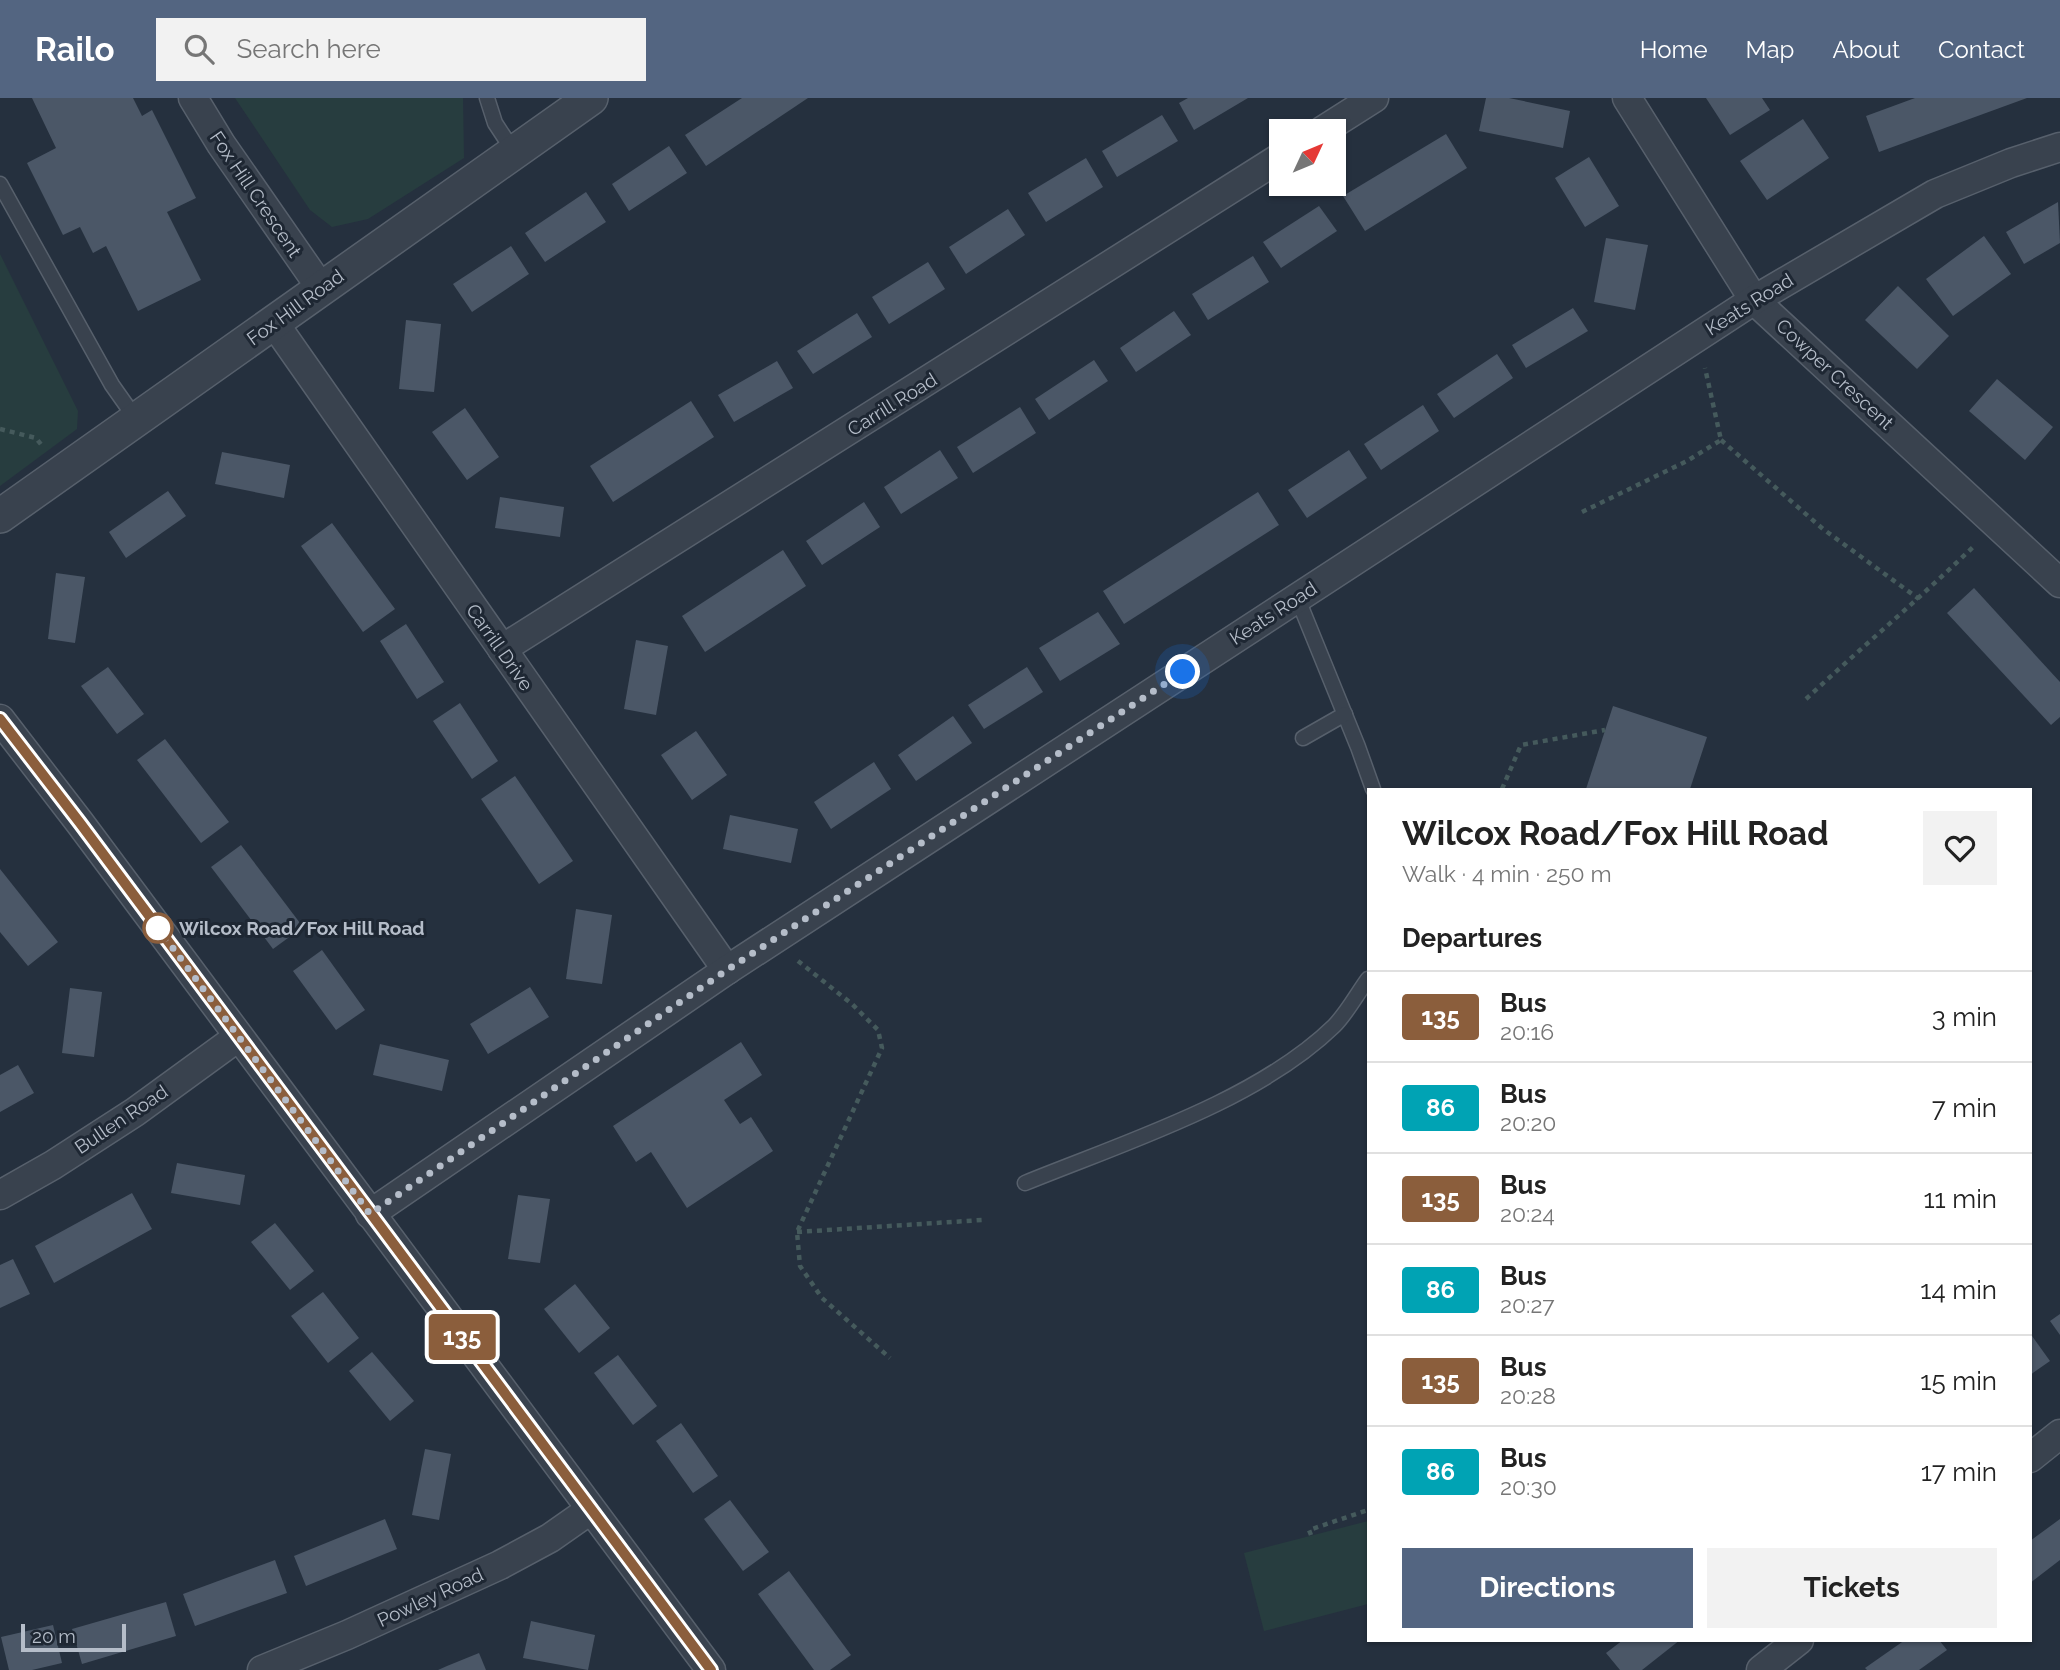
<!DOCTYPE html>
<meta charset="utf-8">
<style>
body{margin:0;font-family:Raleway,sans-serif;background:#f2f2f2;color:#222;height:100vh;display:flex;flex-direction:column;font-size:26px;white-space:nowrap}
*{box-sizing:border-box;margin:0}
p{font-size:23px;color:#767676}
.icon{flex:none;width:38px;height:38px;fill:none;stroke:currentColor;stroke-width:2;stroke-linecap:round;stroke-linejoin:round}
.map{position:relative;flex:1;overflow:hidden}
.drawer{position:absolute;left:1367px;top:690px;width:665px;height:854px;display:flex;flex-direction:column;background:#fff;border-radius:0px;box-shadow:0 2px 5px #0004}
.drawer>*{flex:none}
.badge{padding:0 14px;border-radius:5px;font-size:24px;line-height:46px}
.needle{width:46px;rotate:46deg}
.tools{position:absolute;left:1269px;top:21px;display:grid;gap:14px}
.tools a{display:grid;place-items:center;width:77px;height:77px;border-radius:0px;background:#fff;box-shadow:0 2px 5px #0004;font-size:35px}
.scale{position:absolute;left:21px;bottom:18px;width:105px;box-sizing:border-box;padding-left:7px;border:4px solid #b5bdc9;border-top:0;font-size:19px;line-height:24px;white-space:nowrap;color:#b5bdc9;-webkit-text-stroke:5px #1e2733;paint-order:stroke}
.you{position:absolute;width:35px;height:35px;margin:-18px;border:5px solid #fff;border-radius:50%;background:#1a73e8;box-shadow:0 0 0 10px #1a73e833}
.map>.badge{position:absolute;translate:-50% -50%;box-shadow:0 0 0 4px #fff}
h2{padding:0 35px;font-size:26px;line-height:63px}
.round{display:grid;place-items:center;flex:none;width:74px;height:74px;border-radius:0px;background:#f2f2f2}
.summary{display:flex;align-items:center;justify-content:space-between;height:119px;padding:0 35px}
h1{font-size:33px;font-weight:700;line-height:52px}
.button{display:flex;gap:14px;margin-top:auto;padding:14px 35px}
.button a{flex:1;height:80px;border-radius:0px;background:#536581;color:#fff;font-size:28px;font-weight:700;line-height:80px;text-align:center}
.button a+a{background:#f2f2f2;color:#222}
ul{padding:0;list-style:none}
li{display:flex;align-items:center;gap:21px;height:91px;padding:0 35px;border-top:2px solid #e0e0e0}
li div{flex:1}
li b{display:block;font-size:26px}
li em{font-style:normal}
li .badge{min-width:77px;font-weight:700;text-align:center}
header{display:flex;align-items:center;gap:42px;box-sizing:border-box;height:98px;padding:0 35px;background:#536581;color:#fff}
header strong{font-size:33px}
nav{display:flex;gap:38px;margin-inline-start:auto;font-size:24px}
.search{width:490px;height:63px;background:#f2f2f2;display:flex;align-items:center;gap:18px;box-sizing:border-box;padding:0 24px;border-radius:0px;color:#767676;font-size:26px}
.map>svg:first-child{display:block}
.green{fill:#273d3f}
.building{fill:#4b5767}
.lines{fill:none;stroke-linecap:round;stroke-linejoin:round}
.service-casing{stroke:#57606c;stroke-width:17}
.minor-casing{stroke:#57606c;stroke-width:31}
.tertiary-casing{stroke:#57606c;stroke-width:36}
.path{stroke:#455a5c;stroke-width:4.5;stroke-dasharray:5 5;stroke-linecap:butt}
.service{stroke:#39424e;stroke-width:14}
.minor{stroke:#39424e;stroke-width:28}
.tertiary{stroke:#39424e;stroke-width:33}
.line-casing{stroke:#fff;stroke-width:16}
.line{stroke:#8b5e3c;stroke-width:10}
.walk{stroke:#b5bdc9;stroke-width:7;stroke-dasharray:0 12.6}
.stop-dot{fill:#fff;stroke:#8b5e3c;stroke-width:3.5}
.labels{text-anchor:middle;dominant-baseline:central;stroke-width:6;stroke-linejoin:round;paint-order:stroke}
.street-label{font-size:19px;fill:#b5bdc9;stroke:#1e2733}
.stop-label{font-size:19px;font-weight:bold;fill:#b5bdc9;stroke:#1e2733;text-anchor:start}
</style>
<header>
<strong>Railo</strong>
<div class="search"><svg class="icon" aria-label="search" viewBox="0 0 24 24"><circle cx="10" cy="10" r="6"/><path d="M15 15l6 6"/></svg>Search here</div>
<nav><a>Home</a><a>Map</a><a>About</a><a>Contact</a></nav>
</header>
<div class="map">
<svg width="2060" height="1572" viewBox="0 0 2060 1572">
<rect width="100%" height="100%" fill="#25303e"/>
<g class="green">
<path d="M235,0h228l1,60 -96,61 -36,8 -22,-17z"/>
<path d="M0,156l78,157 -1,18 -77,57z"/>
<path d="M1368,1423v83l-104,27 -20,-78z"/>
</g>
<g class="building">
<path d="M32,0h101l9,18 10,-6 44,88 -29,14 34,68 -63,31 -32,-65 -13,7 -13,-26 -17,8 -36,-72 29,-15z"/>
<path d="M742,0h66l-102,68 -21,-31z"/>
<path d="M1188,0h60l-54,32 -15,-27z"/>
<path d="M1486,0h23l61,13 -7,37 -84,-17z"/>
<path d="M1706,0h56l8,12 -40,25z"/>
<path d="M1915,0h112l-148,54 -13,-36z"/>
<path d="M1162,17l16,26 -61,36 -15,-26z"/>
<path d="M1803,21l26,39 -62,42 -27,-39z"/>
<path d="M1446,36l21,34 -102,63 -22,-35z"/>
<path d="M669,48l18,27 -58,38 -17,-27z"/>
<path d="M1589,59l30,49 -34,21 -30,-49z"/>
<path d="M1086,60l17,29 -57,35 -18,-29z"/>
<path d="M586,94l20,30 -61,40 -20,-29z"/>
<path d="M2058,104l2,41 -36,21 -18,-32z"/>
<path d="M1319,108l18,25 -56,37 -18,-26z"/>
<path d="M1008,111l17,26 -59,39 -17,-27z"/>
<path d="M1984,138l27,38 -58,42 -27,-37z"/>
<path d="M1606,140l42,7 -13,65 -41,-8z"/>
<path d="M511,148l18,28 -57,38 -19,-28z"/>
<path d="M1253,158l16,26 -61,38 -16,-26z"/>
<path d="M928,164l17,27 -56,35 -17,-27z"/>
<path d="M1898,188l51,50 -32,33 -52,-49z"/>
<path d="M1573,210l15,23 -62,37 -14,-23z"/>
<path d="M1174,213l17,24 -55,37 -16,-24z"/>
<path d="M857,215l15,24 -59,37 -16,-23z"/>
<path d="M406,222l35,4 -7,68 -35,-3z"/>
<path d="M1497,256l16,24 -59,40 -17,-24z"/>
<path d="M1094,262l14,21 -59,39 -14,-21z"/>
<path d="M777,263l16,27 -59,34 -16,-27z"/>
<path d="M1997,281l56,48 -28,33 -56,-49z"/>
<path d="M691,303l23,36 -101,65 -23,-36z"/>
<path d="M1423,307l16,26 -58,39 -17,-26z"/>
<path d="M1020,309l16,26 -63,40 -16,-26z"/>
<path d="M465,310l34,49 -32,23 -35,-48z"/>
<path d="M940,352l18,28 -57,36 -17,-27z"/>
<path d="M1349,352l18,28 -60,40 -19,-28z"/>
<path d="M222,354l68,13 -6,33 -69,-14z"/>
<path d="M168,393l18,25 -60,42 -17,-26z"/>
<path d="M1258,394l21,33 -155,99 -21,-33z"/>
<path d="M500,399l64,10 -4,30 -65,-9z"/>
<path d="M864,404l16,25 -58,38 -16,-24z"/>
<path d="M332,425l63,86 -32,23 -62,-86z"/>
<path d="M783,452l23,36 -101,66 -23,-36z"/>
<path d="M56,475l29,4 -10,66 -27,-4z"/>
<path d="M1974,490l86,94v35l-9,8 -104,-112z"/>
<path d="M1098,514l22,32 -60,37 -21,-33z"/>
<path d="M406,526l38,58 -27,17 -37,-58z"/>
<path d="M636,542l32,6 -12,69 -32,-6z"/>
<path d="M108,569l36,47 -27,20 -36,-48z"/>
<path d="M1027,569l16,25 -59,37 -16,-24z"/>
<path d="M460,605l38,58 -26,18 -39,-58z"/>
<path d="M1613,608l94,31 -17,52h-104z"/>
<path d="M953,618l19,27 -56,38 -18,-26z"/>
<path d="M696,633l31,44 -35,25 -31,-45z"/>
<path d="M165,641l64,83 -28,21 -64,-83z"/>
<path d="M874,664l17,27 -60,40 -17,-27z"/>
<path d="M515,678l58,85 -34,23 -58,-85z"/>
<path d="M730,717l68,14 -7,34 -68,-14z"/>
<path d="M241,747l62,82 -30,22 -62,-82z"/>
<path d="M0,771l58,73 -30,24 -28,-34z"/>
<path d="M576,811l36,6 -10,69 -36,-5z"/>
<path d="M322,852l43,60 -29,20 -43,-59z"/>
<path d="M530,889l19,30 -61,37 -18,-30z"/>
<path d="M70,890l32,4 -8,65 -32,-4z"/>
<path d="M741,944l21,33 -38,25 16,24 11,-7 22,34 -86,57 -36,-56 -15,10 -23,-36z"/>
<path d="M380,946l69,16 -7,31 -69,-16z"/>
<path d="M18,967l16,28 -34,19v-37z"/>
<path d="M177,1065l68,12 -5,30 -69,-12z"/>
<path d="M132,1095l20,36 -98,54 -19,-37z"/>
<path d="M518,1097l32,4 -10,64 -32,-4z"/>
<path d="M275,1125l39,48 -24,19 -39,-48z"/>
<path d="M13,1161l17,35 -30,14v-43z"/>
<path d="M575,1186l35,44 -31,25 -35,-44z"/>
<path d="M323,1194l36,46 -31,25 -37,-47z"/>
<path d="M2060,1216v21l-10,-14z"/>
<path d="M2032,1238l18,25 -20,14v-37z"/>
<path d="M372,1254l42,49 -24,20 -41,-50z"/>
<path d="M618,1257l39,51 -24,19 -39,-52z"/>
<path d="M681,1325l37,53 -25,17 -37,-52z"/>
<path d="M425,1351l26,5 -12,66 -27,-5z"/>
<path d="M730,1402l39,52 -26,19 -39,-52z"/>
<path d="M385,1421l12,30 -91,37 -12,-30z"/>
<path d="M2060,1421v41l-30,23v-42z"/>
<path d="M275,1462l12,33 -92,33 -12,-32z"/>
<path d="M789,1473l62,84 -21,15h-16l-56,-76z"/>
<path d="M166,1504l10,34 -94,28 -10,-35z"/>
<path d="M531,1523l64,14 -7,35 -65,-12z"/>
<path d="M53,1527l9,38 -30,7h-23l-8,-33z"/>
<path d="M1623,1542h57l-38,30h-22l-14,-17z"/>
<path d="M1905,1542h34l8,10 -28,20h-52l-2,-2z"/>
<path d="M479,1555l7,17h-48l9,-4z"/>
</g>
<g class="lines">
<g class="service-casing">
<g id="service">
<path d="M487,0l8,25 19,29"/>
<path d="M0,86l112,201 24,34"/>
<path d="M1297,499l61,150 15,42"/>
<path d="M1303,640l42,-24"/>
<path d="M1025,1085c98,-40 232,-82 309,-157 13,-13 23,-32 34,-47"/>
</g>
</g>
<g class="minor-casing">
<g id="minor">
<path d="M193,0l28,46 100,144"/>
<path d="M1627,0l127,202 306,283"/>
<path d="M1322,33l52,-33"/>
<path d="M274,225l453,647"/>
<path d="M502,551l779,-492"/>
<path d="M0,621l80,104 631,847"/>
<path d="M0,1097l53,-30 82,-53 103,-75"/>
<path d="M370,1116l357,-244 1027,-670 181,-106 76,-31 49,-16"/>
<path d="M2030,1360l30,-24"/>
<path d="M262,1572l85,-35 153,-70 50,-27 40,-28"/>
<path d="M1761,1572l38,-30"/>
</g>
</g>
<g class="tertiary-casing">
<path id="tertiary" d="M0,418l591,-418"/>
</g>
<g class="path">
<path d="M0,331l36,9 7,9"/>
<path d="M1721,342l102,89 96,70"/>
<path d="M1582,414l105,-51 34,-21 -16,-72"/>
<path d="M1806,601c55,-51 113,-100 167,-152"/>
<path d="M1502,691l19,-44 84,-15"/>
<path d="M798,863l54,43 26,26 4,18 -85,184 3,34 22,32 68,60"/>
<path d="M797,1134l185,-12"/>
<path d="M1311,1437l-2,-5 59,-20"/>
</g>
<use href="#service" class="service"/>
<use href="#minor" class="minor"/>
<use href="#tertiary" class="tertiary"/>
</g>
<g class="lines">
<g class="line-casing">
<path id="line" d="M0,621l80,104 631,847"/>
</g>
<use href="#line" class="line"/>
<path class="walk" d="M158,830l212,286 357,-244 456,-298"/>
</g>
<circle class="stop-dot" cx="158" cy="830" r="14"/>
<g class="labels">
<g class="street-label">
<text transform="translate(256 96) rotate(56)">Fox Hill Crescent</text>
<text transform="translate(1749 206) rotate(-32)">Keats Road</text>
<text transform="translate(295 209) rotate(-36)">Fox Hill Road</text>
<text transform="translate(1835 276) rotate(43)">Cowper Crescent</text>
<text transform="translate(892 306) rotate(-32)">Carrill Road</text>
<text transform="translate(1273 515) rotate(-33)">Keats Road</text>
<text transform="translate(500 549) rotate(55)">Carrill Drive</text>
<text transform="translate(121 1021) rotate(-34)">Bullen Road</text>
<text transform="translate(430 1499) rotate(-25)">Powley Road</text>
</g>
<g class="stop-label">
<text x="179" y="830">Wilcox Road/Fox Hill Road</text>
</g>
</g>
</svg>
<div class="tools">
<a><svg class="needle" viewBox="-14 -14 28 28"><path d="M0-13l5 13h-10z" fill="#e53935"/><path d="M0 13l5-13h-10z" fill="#767676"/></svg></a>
</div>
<div class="scale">20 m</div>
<div class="you" style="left:1183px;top:574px"></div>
<b class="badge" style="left:462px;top:1239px;background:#8b5e3c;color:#fff">135</b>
<section class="drawer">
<div class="summary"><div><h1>Wilcox Road/Fox Hill Road</h1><p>Walk · 4 min · 250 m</p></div><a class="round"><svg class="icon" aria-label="heart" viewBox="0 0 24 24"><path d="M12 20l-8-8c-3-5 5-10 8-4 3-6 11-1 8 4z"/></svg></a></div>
<h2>Departures</h2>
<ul>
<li><span class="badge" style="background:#8b5e3c;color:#fff">135</span><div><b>Bus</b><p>20:16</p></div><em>3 min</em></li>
<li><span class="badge" style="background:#00a3b4;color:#fff">86</span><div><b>Bus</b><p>20:20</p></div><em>7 min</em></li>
<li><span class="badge" style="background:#8b5e3c;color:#fff">135</span><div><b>Bus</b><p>20:24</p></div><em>11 min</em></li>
<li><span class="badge" style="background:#00a3b4;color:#fff">86</span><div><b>Bus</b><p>20:27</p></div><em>14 min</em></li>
<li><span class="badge" style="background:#8b5e3c;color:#fff">135</span><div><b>Bus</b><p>20:28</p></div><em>15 min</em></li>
<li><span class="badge" style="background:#00a3b4;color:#fff">86</span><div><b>Bus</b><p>20:30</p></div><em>17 min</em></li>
</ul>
<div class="button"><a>Directions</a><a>Tickets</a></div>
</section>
</div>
